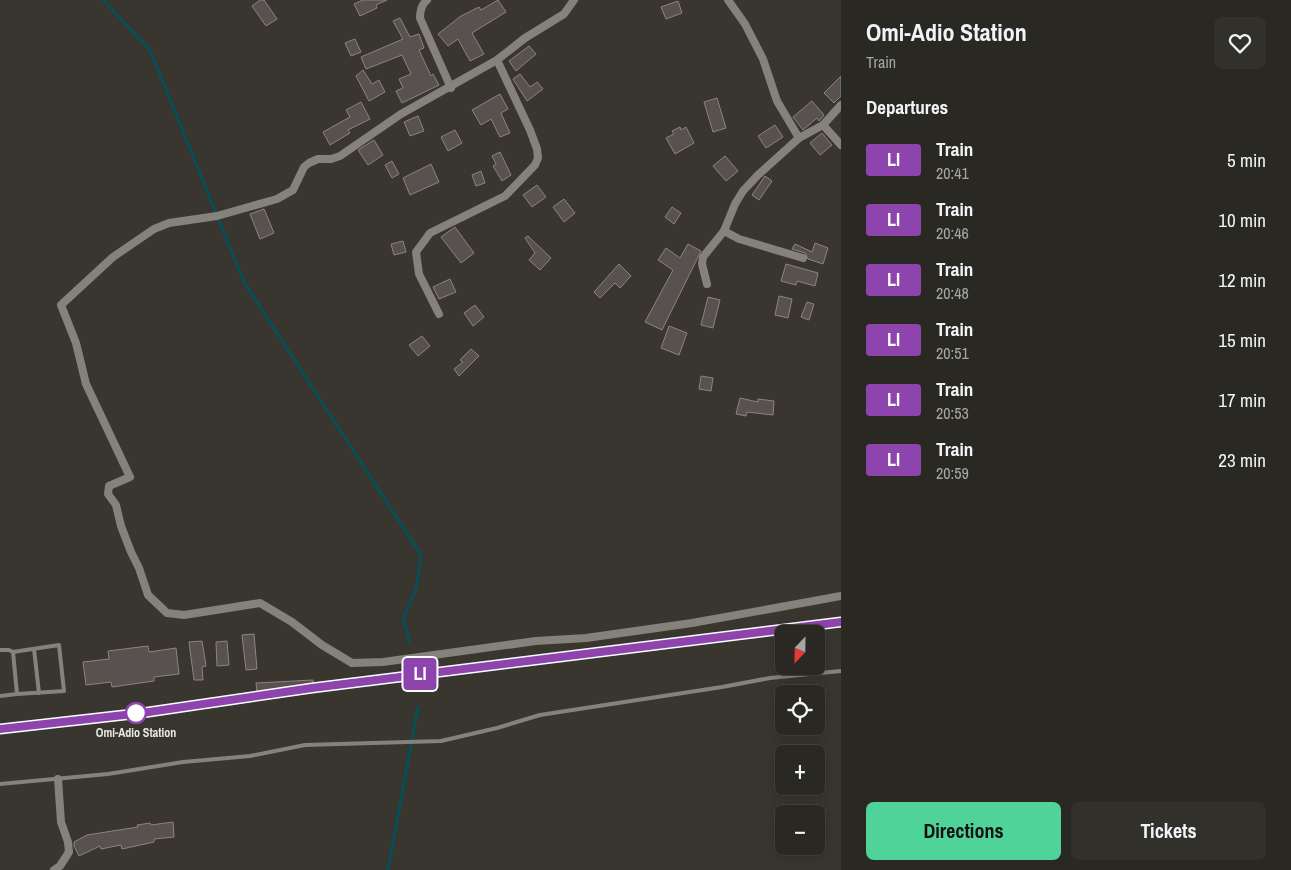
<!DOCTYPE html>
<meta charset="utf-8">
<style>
body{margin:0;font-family:"Archivo Narrow",sans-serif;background:#32302b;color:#f1f3f6;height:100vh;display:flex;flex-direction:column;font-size:19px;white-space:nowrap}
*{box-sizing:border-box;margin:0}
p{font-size:16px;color:#a5a6a6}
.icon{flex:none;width:28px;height:28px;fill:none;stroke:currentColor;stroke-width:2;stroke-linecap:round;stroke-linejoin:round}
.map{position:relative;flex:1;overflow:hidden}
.drawer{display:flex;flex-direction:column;background:#2a2823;width:450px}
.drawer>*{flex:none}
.badge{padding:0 10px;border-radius:4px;font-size:18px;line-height:32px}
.needle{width:32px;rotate:202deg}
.buttons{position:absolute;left:775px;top:625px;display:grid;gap:10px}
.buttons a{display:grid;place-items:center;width:50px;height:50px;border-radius:8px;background:#2a2823;box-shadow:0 2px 12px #0003,0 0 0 1px #464441;font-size:25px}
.map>.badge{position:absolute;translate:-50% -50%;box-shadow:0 0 0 2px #fff}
h2{padding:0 25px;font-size:19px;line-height:45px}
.round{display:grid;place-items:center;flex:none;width:52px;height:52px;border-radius:8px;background:#32302b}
.summary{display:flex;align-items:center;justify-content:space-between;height:85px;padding:0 25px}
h1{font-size:24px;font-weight:700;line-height:38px}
.primary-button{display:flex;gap:10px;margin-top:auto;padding:10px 25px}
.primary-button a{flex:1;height:58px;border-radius:8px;background:#50d398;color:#111;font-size:20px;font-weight:700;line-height:58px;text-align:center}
.primary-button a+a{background:#32302b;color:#f1f3f6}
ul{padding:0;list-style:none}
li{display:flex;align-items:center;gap:15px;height:60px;padding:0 25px}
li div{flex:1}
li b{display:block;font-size:19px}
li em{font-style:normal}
li .badge{min-width:55px;font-weight:700;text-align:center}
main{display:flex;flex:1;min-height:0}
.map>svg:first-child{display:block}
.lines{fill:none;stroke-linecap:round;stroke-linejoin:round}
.stream{stroke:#00535e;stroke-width:2.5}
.building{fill:#59514f;stroke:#8c8481}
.lane{stroke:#85827b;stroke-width:4}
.street{stroke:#85827b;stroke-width:8}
.rail-casing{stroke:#c2c0bb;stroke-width:4.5}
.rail{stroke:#38362f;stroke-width:2.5;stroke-dasharray:8;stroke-linecap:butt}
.line-casing{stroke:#fff;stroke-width:11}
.line{stroke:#8e44ad;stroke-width:8}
.stop-dot{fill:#fff;stroke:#8e44ad;stroke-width:2.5}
.labels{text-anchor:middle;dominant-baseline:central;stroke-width:4;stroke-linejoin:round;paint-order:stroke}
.stop-label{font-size:12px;font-weight:bold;fill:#eae8e4;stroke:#38362f}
</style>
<main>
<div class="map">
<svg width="841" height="870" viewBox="0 0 841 870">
<rect width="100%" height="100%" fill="#38362f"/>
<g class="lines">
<g class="stream">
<path d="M103,0l47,50 94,232 177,273 -5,34 -13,29 7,24"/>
<path d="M388,870l30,-163"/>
</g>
</g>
<g class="building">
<path d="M260,0h4l13,19 -11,7 -14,-20z"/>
<path d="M363,0h24l-11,5 1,3 -17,8 -6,-12z"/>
<path d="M498,0l8,12 -34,21 12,21 -14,7 -12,-22 -10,7 -10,-12 23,-18 18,-9 2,3z"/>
<path d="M678,1l4,12 -16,6 -5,-12z"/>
<path d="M400,18l10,19 9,-3 5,14 -5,2 12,26 2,-2 6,11 -37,18 -6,-12 7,-3 -4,-9 12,-5 -9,-19 -36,14 -5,-12 42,-18 -10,-18z"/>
<path d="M355,39l6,13 -10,4 -6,-13z"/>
<path d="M529,46l7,8 -20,17 -7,-10z"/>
<path d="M363,70l9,14 7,-4 6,12 -16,9 -13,-25z"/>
<path d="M520,74l10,13 7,-5 6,7 -16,12 -14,-22z"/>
<path d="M841,76v20l-7,7 -10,-10z"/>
<path d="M500,94l8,15 -7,4 9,20 -10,4 -9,-18 -10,6 -9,-15z"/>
<path d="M717,98l9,30 -13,4 -9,-30z"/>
<path d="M812,101l12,14 -5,6 -2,-3 -14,12 -10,-13z"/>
<path d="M361,102l9,17 -22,11 2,3 -20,12 -7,-13 27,-15 -4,-7z"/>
<path d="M418,116l6,15 -14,5 -6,-14z"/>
<path d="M775,125l8,12 -17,11 -8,-12z"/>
<path d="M680,127l1,3 5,-3 8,16 -19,11 -9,-16 8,-4 -2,-3z"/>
<path d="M455,130l7,13 -14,8 -7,-14z"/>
<path d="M822,133l10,12 -12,10 -10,-12z"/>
<path d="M374,140l9,15 -15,10 -10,-15z"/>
<path d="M500,152l11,23 -9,6 -9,-15 3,-2 -4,-8z"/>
<path d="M725,156l13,15 -12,10 -13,-15z"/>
<path d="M392,161l7,13 -7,4 -7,-13z"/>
<path d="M431,164l8,18 -29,13 -7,-17z"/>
<path d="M481,171l4,12 -9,3 -4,-11z"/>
<path d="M765,176l7,5 -13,19 -7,-5z"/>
<path d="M537,185l9,12 -14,10 -9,-12z"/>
<path d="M564,199l11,14 -11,9 -11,-15z"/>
<path d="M672,207l9,6 -7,11 -9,-7z"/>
<path d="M264,209l10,24 -14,6 -10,-25z"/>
<path d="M455,227l19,26 -13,10 -20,-26z"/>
<path d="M528,236l23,22 -11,12 -11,-10 6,-7 -10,-15z"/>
<path d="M403,241l3,11 -12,3 -3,-11z"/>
<path d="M815,243l13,5 -5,16 -15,-5 -3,-6 -13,-4 3,-5 17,8z"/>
<path d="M688,244l13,7 -39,79 -17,-8 28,-52 -15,-10 8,-12 14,10z"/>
<path d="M619,264l12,12 -11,12 -5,-5 -15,15 -6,-6z"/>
<path d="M786,264l32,9 -3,13 -18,-5 -1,4 -15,-4z"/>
<path d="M450,279l6,13 -17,7 -6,-12z"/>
<path d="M779,296l13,3 -4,19 -13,-3z"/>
<path d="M708,297l12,3 -7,28 -12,-3z"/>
<path d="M807,302l7,2 -5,16 -8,-3z"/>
<path d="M475,305l9,12 -11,9 -9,-13z"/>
<path d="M669,326l18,7 -8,22 -18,-7z"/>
<path d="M422,336l8,10 -12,10 -9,-11z"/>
<path d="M471,349l8,7 -20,20 -5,-7 9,-7 -3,-2z"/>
<path d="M701,376l12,2 -2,13 -12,-2z"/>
<path d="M740,398l18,4v-3l16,2 -1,14 -26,-3 -1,4 -10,-2z"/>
<path d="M254,634l3,35 -11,1 -4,-35z"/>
<path d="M202,641l4,25 -4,1 1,13h-9l-5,-38z"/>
<path d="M227,641l2,24 -12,1 -1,-24z"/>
<path d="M148,646l1,6 27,-4 3,26 -25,3v4l-42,6 -1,-5 -25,3 -3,-23 26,-3 -1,-8z"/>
<path d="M313,680l1,8 -57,4 -1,-9z"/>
<path d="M173,822l1,15 -20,2v3l-32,7 -1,-4 -20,4 -1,-3 -21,10 -5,-10v-4l13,-7 51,-8 -1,-2 13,-2 1,2z"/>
</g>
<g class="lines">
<g class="lane">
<path d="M34,649l5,44"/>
<path d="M0,650h9l4,2 46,-7 5,46 -47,3 -4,-42"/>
<path d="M0,696l17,-2"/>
<path d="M0,784l108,-10 75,-12 67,-6 55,-11 136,-4 56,-13 43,-13 182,-28 48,-9 71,-7"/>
</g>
<g class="street">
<path d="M427,0c-6,5 -7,11 -7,18l31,70"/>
<path d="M574,0l-10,14 -39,24 -28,22 -96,54 -61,42 -9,3h-13l-9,4 -5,4 -11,23 -16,9 -60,17 -48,7 -15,6 -41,28 -52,48 15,38 10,41 44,93 -21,9 -1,8 8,11 5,21 10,26 8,16 9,27 19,18 17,2 76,-12 32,19 30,23 30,18 31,-1 153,-21 50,-3 106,-15 149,-27"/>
<path d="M728,0l17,24 18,35 14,42 22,37"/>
<path d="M823,125l18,20"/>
<path d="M724,231l15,8 64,19"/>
<path d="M707,284l-5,-20 1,-7 21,-26 11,-27 8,-13 15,-16 41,-37 24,-13 18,-20"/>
<path d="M439,314l-20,-40 -3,-22 14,-19 75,-37 30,-31 3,-7 -1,-9 -7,-19 -33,-70"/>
<path d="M54,870l6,-4 9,-14 -1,-10 -7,-20 -3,-43"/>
</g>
<g class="rail-casing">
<path id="rail" d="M0,729l142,-16 170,-25 529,-67"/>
</g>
<use href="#rail" class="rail"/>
</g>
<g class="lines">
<g class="line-casing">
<path id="line" d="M0,729l142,-16 170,-25 529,-66"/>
</g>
<use href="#line" class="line"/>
</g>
<circle class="stop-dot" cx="136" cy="713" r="10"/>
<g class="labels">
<g class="stop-label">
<text x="136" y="733">Omi-Adio Station</text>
</g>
</g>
</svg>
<div class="buttons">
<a><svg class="needle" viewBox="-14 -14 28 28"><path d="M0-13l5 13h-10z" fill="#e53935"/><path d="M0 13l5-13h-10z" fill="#a5a6a6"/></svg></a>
<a><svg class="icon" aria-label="locate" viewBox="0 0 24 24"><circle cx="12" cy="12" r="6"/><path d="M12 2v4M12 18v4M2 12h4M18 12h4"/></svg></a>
<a>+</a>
<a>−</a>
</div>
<b class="badge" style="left:420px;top:674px;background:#8e44ad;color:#fff">LI</b>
</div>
<section class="drawer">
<div class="summary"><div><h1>Omi-Adio Station</h1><p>Train</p></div><a class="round"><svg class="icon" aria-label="heart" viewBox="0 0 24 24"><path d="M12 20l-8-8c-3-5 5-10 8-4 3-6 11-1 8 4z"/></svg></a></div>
<h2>Departures</h2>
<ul>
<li><span class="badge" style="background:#8e44ad;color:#fff">LI</span><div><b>Train</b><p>20:41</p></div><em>5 min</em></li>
<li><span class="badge" style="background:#8e44ad;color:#fff">LI</span><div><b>Train</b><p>20:46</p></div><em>10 min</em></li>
<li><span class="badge" style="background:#8e44ad;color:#fff">LI</span><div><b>Train</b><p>20:48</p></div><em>12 min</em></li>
<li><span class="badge" style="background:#8e44ad;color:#fff">LI</span><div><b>Train</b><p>20:51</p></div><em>15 min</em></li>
<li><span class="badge" style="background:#8e44ad;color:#fff">LI</span><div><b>Train</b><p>20:53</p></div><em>17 min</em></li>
<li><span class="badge" style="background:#8e44ad;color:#fff">LI</span><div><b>Train</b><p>20:59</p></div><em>23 min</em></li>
</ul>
<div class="primary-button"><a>Directions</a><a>Tickets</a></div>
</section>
</main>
